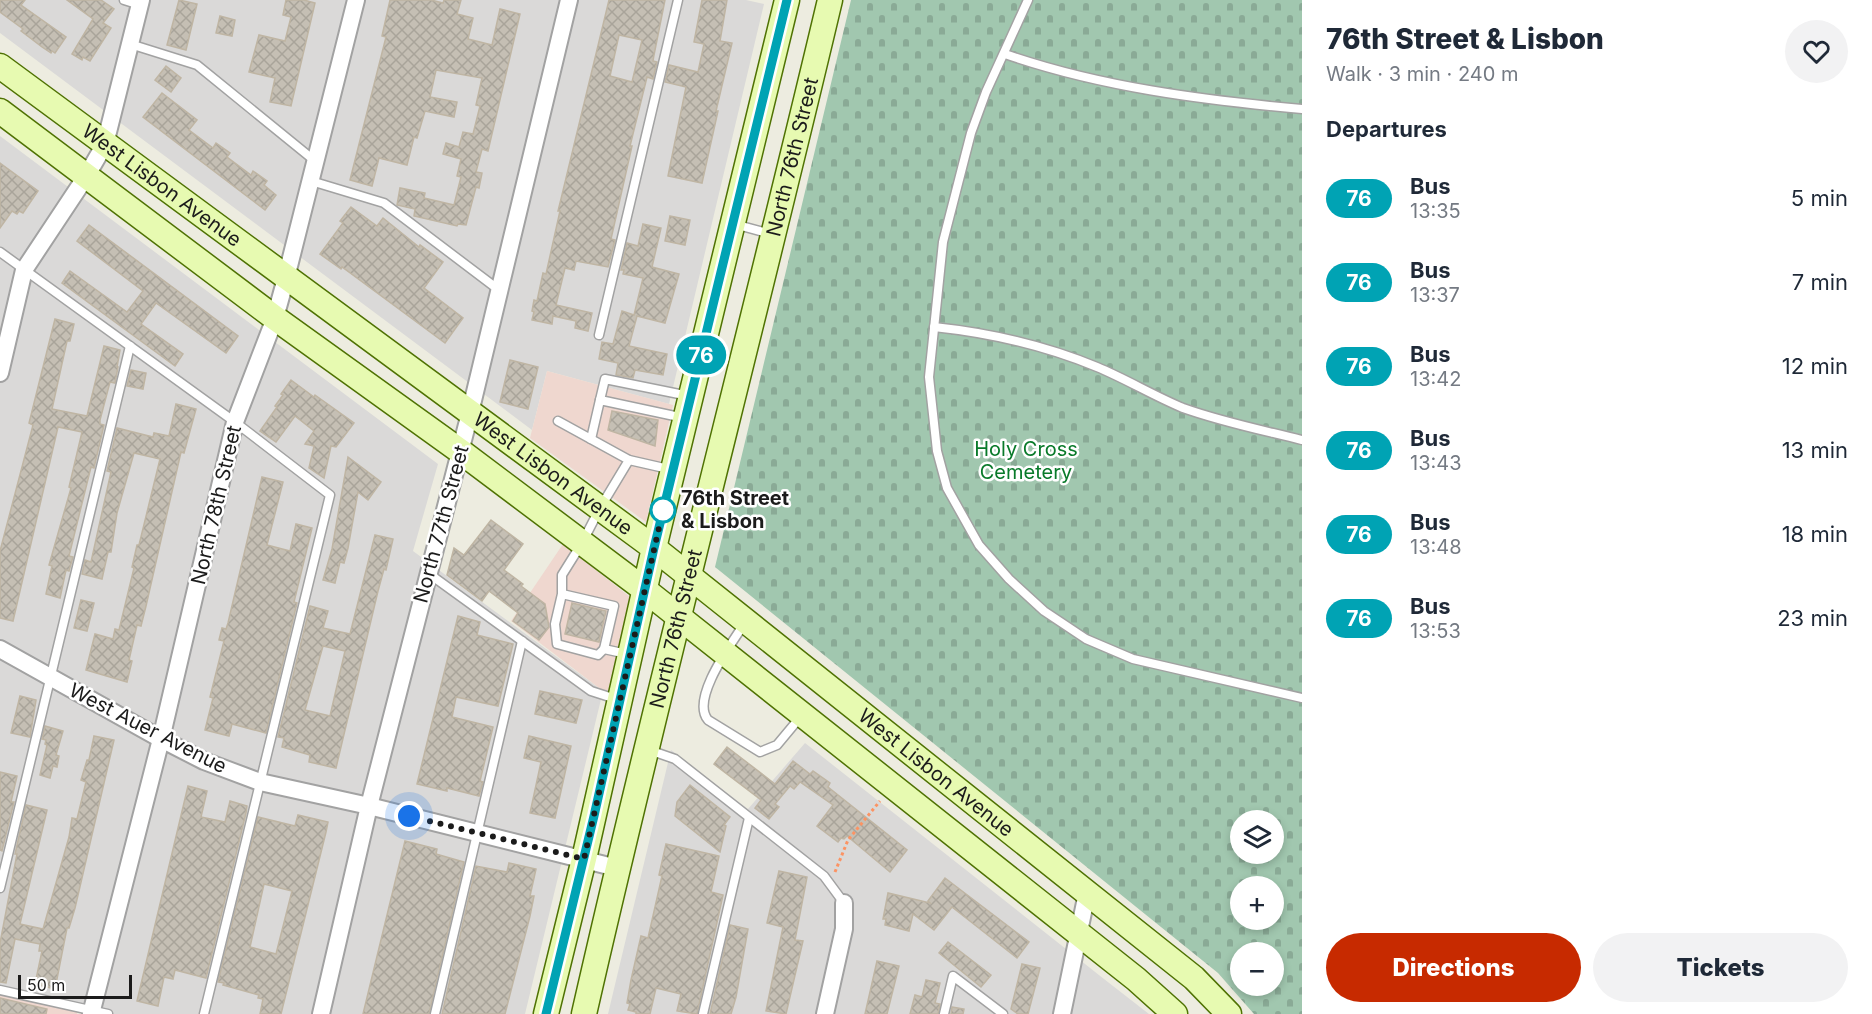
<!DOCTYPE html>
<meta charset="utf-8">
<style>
body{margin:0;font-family:Inter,sans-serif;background:#f2f2f3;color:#1f2937;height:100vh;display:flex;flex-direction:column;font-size:22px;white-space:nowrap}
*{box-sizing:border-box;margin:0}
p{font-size:20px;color:#747a83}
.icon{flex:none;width:33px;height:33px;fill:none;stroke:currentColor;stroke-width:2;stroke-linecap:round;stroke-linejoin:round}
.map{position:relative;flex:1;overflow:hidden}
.side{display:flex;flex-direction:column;background:#fff;width:570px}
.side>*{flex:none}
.badge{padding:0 12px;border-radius:20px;font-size:21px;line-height:39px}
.controls{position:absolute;left:1230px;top:810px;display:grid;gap:12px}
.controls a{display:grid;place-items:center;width:54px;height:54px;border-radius:50%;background:#fff;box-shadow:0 3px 9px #0003;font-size:30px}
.scale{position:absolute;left:18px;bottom:15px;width:114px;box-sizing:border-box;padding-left:6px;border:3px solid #1b1b1b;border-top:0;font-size:16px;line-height:21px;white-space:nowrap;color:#1b1b1b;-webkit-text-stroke:4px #fff;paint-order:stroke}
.you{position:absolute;width:30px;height:30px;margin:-15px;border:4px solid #fff;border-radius:50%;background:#1a73e8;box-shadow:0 0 0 9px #1a73e833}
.map>.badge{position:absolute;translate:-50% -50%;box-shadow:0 0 0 3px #fff}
h2{padding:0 24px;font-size:22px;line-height:54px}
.round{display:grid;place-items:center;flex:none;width:63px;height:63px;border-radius:32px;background:#f2f2f3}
.headline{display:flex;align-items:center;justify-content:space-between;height:102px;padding:0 24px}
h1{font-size:28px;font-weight:800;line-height:45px}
.primary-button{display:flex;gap:12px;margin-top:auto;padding:12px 24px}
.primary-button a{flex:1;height:69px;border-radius:36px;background:#c72a00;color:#fff;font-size:24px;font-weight:800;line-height:69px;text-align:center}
.primary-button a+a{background:#f2f2f3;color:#1f2937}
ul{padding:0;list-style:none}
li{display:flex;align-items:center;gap:18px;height:84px;padding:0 24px}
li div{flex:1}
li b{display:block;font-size:22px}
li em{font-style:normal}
li .badge{min-width:66px;font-weight:700;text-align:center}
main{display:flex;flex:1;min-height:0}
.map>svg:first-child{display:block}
.residential{fill:#dad9d8}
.commercial{fill:#efd7cf}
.cemetery{fill:url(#cemetery-stones);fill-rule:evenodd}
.building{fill:url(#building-cross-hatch);stroke:#bfb5a3;stroke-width:1.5;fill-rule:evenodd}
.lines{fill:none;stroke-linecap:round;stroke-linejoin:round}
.lane-casing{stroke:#a2a2a2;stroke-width:11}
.street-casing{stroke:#a2a2a2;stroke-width:20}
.secondary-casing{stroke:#4f7203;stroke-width:27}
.path{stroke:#fc9363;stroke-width:3;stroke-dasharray:3 3;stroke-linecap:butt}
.lane{stroke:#fff;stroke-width:8}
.street{stroke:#fff;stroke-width:16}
.secondary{stroke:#e7fab1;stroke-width:24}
.line-casing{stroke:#fff;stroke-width:14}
.line{stroke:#00a3b4;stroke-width:9}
.walk{stroke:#1b1b1b;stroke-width:6;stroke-dasharray:0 10.8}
.stop-dot{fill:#fff;stroke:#00a3b4;stroke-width:3}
.labels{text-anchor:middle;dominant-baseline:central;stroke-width:5;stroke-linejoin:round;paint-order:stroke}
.street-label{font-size:20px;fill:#1b1b1b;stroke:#fff}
.park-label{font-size:20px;fill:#097a2a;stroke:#fff}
.stop-label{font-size:20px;font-weight:bold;fill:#1b1b1b;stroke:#fff;text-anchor:start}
</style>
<main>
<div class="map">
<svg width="1302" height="1014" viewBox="0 0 1302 1014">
<defs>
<pattern id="cemetery-stones" width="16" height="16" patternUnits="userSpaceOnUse" patternTransform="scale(1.5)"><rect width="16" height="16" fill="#a1c7af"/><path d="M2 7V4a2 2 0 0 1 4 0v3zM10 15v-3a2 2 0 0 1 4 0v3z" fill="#8aaa96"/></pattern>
<pattern id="building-cross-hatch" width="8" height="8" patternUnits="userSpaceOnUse" patternTransform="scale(1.5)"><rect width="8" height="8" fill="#c5bfb4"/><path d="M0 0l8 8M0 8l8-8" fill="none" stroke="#a9a49a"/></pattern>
</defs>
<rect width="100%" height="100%" fill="#edece0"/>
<g class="residential">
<path d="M0,0h746l18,4 -95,400 -122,-33 -15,59 -532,-397z"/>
<path d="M0,136l438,328 -25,87 190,140 -78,323h-433l-92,-19z"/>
<path d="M805,743l299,236 45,35h-541l63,-264 77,59z"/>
</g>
<g class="commercial">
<path d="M547,371l126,34 -27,117 -116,-84z"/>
<path d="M563,544l72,57 -24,96 -100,-76z"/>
<path d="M0,995l78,16 -1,3h-77z"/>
</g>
<path class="cemetery" d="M851,0h451v1014h-48l-36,-41 -503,-406zM1240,820h34v34h-34zM1240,886h34v34h-34zM1240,952h34v34h-34z"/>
<g class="building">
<path d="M0,0h25l-4,5 45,32 -11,16 -3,-2 -1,2 -9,-6 -21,-16 2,-2 -23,-17z"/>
<path d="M67,0h34l13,9 -11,14 8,5 -21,33 -7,-4 -1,3 -10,-6 21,-35z"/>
<path d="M179,0l18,4 -11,46 -19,-5z"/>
<path d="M286,0h18l11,3 -24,103 -21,-4 5,-24 -26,-6 10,-37 26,6 6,-24 -8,-2z"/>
<path d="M390,0h41l12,3 1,-3h17l-4,14 16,4 -5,21 24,6 8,-36 20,5 -32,137 -6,-2 -6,23 6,1 -3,15 -3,-1 -10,38 -8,-1 -1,2 -43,-10 1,-7 -18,-4 3,-17 25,5 -1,5 30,7 7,-28 -4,-1 4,-17 -18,-5 3,-11 13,4 4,-15 10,2 7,-28 -4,-1 6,-27 -46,-8 -6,27 27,5 -3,15 -29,-6 -8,27 -3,-1 -7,28 -28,-7 -7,28 -22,-6 36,-143 -4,-1z"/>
<path d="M609,0h56l-11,55 -1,6 4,1 -4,17 -6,-2 -17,69h2l-21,93 4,1 -7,27 -32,-6 -2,9 -9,-2 -9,37 36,8 -4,18 -13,-3 1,-7 -23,-5 -1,8 -20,-4 2,-8 -2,-1 2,-11 3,1 6,-28 3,1 14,-63h-2l3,-12zM619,35l23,5 -10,42 -22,-6z"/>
<path d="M702,0h25l-7,41 12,2 -16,68h2l-16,72 -34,-7 18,-89 -21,-5 4,-17 29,7 6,-28 -10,-2z"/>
<path d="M220,16l15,4 -3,16 -16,-3z"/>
<path d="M166,66l15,12 -10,14 -16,-12z"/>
<path d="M162,93l35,27 -8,10 24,18 3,-5 14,10 -3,4 24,18 2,-4 14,10 -3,4 12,10 -11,15 -122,-93z"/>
<path d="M0,163l38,28 -15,22 -4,-2 -2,3 -5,-3 -12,17z"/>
<path d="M351,207l26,19 6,-8 36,29 1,-2 23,17 -19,26 39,30 -18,25 -103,-76 -1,2 -21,-15 23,-31 -3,-2z"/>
<path d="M670,216l20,4 -5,25 -20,-4z"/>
<path d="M643,224l18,4 -9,39 27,7 -14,49 -28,-7 -8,30 38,8 -4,21 -28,-5 -2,8 -17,-3 2,-12 -19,-4 3,-17 11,2 9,-33 12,4 9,-37 -20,-4 1,-4h-3l6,-27 11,3z"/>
<path d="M89,225l149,111 -12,17 -70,-50 -15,21 42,30 -8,12 -113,-83 8,-12 57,41 16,-21 -66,-50z"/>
<path d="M55,319l19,5 -4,17h-3l-15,68 35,7 17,-70 16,4 -3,17h1l-3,16 -5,-1 -10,38v4l4,1 -10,43 -3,-1 -22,89 4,1 -4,14 -3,-1 -6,28 -14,-4 6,-28 -3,-1 22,-77 -2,-1 13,-55 -24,-5 -45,194 -13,-3v-67l33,-126 -4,-2z"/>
<path d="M510,360l28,7 -10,42 -28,-7z"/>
<path d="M131,370l15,3 -3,16 -16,-3z"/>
<path d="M291,380l23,17 1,-2 39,28 -18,24 -5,-1 -7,32 -15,-10 5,-22 -9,-2 9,-13 -19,-15 -19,26 -16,-11 17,-24 -2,-1 8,-11 -2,-1z"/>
<path d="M176,404l20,5 -12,44 -3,-1 -35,154 -5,20 -4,-1 -8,35 3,1 -5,21 -41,-12 9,-36 18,5 2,-10 4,1 15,-62 -2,-1 5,-22h2l21,-86 -26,-6 -17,60 -6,39h-3l-6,27 -20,-5 3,-14 6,2 20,-90 -4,-1 10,-43 36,9 1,-4 15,3z"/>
<path d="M612,411l46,9 -3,26 -47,-16z"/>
<path d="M348,457l33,25 -13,18 -10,-8 -10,56 -4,15 -4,-1 -5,21 -12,-3 9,-31z"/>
<path d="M262,477l21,5 -16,63 23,6 6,-27 16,4 -18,74 3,1 -31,130 -34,-9 -3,12 -24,-6 8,-32 -3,-1 14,-56 -5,-1 3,-12 4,1 2,-6z"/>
<path d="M491,520l32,24 -19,26 19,14 -2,2 24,18 4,23 -10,13 -26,-19 5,-8 -29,-22 -7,10 -35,-26 7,-27 10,7z"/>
<path d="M375,535l18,4 -7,31 -2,-1 -6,22 -42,177 -27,-6 1,-7 -28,-8 2,-9 -6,-1 32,-131 18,5 -5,17 27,6zM323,646l22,5 -15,65 -25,-6z"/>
<path d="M81,600l13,3 -7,28 -13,-3z"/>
<path d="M572,603l34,8 -7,31 -34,-8z"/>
<path d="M458,616l22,6 -3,13 36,9 -15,62 -42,-9 -4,20 41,10 -13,54 3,1 -4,14 -32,-8v3l-30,-7z"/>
<path d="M540,691l42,9 -6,23 -41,-9z"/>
<path d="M20,696l16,4 -6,37 -19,-4z"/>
<path d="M45,726l18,5 -7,24 3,1 -2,11 -4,-1 -3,12 -10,-3 7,-30 -2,-1 1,-4 -4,-1z"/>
<path d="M94,736l20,4 -39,168 -6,20h-2l-12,61 -20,-5 7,-33h-3l1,-7 -25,-5 -9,44 -6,-1v-39l17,-89h-2l11,-49 21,5 -27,114 23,5 26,-92 3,-19 5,1 9,-37 -5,-2 6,-20h2z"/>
<path d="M529,736l42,10 -16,72 -25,-5 11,-51 -17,-4z"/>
<path d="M727,747l48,37 18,-23 17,13 3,-3 17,12 -2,4 79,63 -17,22 -43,-36 -3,3 -3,-1 -3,4 -21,-16 16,-21 -33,-23 -6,7 -4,-3 -15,18 4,3 -10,12 -14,-11 6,-8 -47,-36z"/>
<path d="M0,772l17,4 -6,26h3l-12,49 -2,-1z"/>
<path d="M690,785l40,32 -6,8 2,1 -6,26 -45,-36 2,-14z"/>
<path d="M188,786l19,5 -6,26 24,5 5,-21 17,5 -1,7 -40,165 -31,-8 -2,9 -9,-2 -6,29 -21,-5z"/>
<path d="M298,815l30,7 -2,10 -45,182h-21l3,-15 -5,-1 1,-3 -36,-10 1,-2 -6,-1 40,-165 37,9zM264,884l28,7 -16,63 -26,-7z"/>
<path d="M405,841l32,8 -1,5 28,8 -35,152h-66z"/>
<path d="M666,844l53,12 -8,36 12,3 -26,119 -20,-3 4,-17 -25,-6 -6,26h-14v-2l-8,-2 2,-6 -3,-1 4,-23 10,-44 7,2 14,-62 -3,-1z"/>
<path d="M509,863l27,6 -6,27h4l-4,20 -25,98h-63l34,-148 31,6z"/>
<path d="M779,871l28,6 -12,63 8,1 -17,73 -20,-3 17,-84 -16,-4z"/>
<path d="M945,878l84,64 -12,16 -65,-51 -18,23 -21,-16 -4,17 -24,-6 1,-6h-3l5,-26 42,10 -2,-2z"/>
<path d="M730,925l18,4 -12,68 -5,17h-21z"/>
<path d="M948,942l43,33 -10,12 -42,-34z"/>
<path d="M877,961l22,5 -12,48h-22z"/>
<path d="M1022,964l18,4 -12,46h-10l-7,-5z"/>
<path d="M926,980l14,3 -5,20 5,1 -2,10h-28l5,-19 7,2z"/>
<path d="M0,998l47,11 -1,5h-46z"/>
<path d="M952,1007l12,2 -1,5h-12z"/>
</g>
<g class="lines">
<g class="lane-casing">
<g id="lane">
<path d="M124,0l16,5"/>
<path d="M1028,0l-42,92 -15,41 -28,109 -14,135 8,74 10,37 32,57 30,34 35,32 42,28 47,20 169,39"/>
<path d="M130,44l67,21 118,96"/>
<path d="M1005,54c95,33 197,46 297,55"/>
<path d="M311,181l73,22 115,87"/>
<path d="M734,224l37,10"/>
<path d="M0,252l235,170 95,73 -126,519"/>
<path d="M934,327c57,6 110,18 163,40 29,12 57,29 86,41 39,14 79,22 119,32"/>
<path d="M599,335l79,-335"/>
<path d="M600,400l5,-21 84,17"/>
<path d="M558,421l71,39 -29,48 -18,35 -20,32v19l-7,30 2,20 41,11 6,-6 10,-43 -52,-12"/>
<path d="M591,439l9,-39 84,18"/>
<path d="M629,460l44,10"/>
<path d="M428,573l163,118 28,9"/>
<path d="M744,624c-12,19 -54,75 -36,96l52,32 17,-7 25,-30"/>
<path d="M604,649l23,5"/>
<path d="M649,750l26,9 149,117 20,27"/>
<path d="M0,888l130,-542"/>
<path d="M0,990l108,24"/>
<path d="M435,1014l87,-373"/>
<path d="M703,1014l46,-196"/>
<path d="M944,1014l9,-38 50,38"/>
</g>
</g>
<g class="street-casing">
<g id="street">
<path d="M0,373l24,-103 63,-95 18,-31 36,-144"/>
<path d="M0,649l161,90 43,22 56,21 109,24 248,62"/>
<path d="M91,1014l70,-275 74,-317 40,-104 11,-40 70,-278"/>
<path d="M321,1014l48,-208 101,-393 99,-413"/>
<path d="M825,1014l19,-85v-26"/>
<path d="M1062,1014l25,-121"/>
</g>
</g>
<g class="secondary-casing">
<g id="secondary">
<path id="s1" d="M0,66l654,482 540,430 35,36"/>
<path d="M0,111l275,207 185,133 185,139 491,389 39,35"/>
<path d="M546,1014l38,-155 70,-311 133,-548"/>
<path id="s2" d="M584,1014c77,-339 166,-676 246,-1014"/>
</g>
</g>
<path class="path" d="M835,872l13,-32 32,-39"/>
<use href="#lane" class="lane"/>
<use href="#street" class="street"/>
<use href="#secondary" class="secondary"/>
</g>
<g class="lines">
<g class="line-casing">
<path id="line" d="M546,1014l48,-198 60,-268 133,-548"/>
</g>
<use href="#line" class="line"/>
<path class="walk" d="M409,816l175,43 79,-349"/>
</g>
<circle class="stop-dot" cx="663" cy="510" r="12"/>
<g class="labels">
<g class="street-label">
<text stroke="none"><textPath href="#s2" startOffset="882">North 76th Street</textPath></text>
<text stroke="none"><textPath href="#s1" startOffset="201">West Lisbon Avenue</textPath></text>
<text stroke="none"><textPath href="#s1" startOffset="687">West Lisbon Avenue</textPath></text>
<text transform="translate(216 505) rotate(-77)">North 78th Street</text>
<text transform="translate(441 524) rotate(-75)">North 77th Street</text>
<text stroke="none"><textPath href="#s2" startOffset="396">North 76th Street</textPath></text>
<text transform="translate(148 728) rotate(27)">West Auer Avenue</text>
<text stroke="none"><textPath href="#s1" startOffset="1173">West Lisbon Avenue</textPath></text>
</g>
<g class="park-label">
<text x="1026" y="449">Holy Cross<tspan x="1026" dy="23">Cemetery</tspan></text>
</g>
<g class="stop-label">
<text x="681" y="498">76th Street<tspan x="681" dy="23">&amp; Lisbon</tspan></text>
</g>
</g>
</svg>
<div class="controls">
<a><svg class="icon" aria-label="layers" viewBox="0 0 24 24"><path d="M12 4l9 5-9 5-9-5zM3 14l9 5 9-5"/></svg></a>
<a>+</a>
<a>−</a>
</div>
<div class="scale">50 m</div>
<div class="you" style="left:409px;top:816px"></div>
<b class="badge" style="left:701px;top:355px;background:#00a3b4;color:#fff">76</b>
</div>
<section class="side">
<div class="headline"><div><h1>76th Street &amp; Lisbon</h1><p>Walk · 3 min · 240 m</p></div><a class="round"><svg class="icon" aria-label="heart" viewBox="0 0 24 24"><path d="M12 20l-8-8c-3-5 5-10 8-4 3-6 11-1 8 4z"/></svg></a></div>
<h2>Departures</h2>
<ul>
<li><span class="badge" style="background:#00a3b4;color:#fff">76</span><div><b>Bus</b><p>13:35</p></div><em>5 min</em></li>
<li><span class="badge" style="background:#00a3b4;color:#fff">76</span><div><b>Bus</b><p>13:37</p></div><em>7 min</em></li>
<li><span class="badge" style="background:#00a3b4;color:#fff">76</span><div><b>Bus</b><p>13:42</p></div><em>12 min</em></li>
<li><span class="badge" style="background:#00a3b4;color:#fff">76</span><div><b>Bus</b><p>13:43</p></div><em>13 min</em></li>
<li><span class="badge" style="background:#00a3b4;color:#fff">76</span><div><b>Bus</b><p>13:48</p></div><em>18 min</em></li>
<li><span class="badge" style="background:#00a3b4;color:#fff">76</span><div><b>Bus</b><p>13:53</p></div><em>23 min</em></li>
</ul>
<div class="primary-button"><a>Directions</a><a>Tickets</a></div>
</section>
</main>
